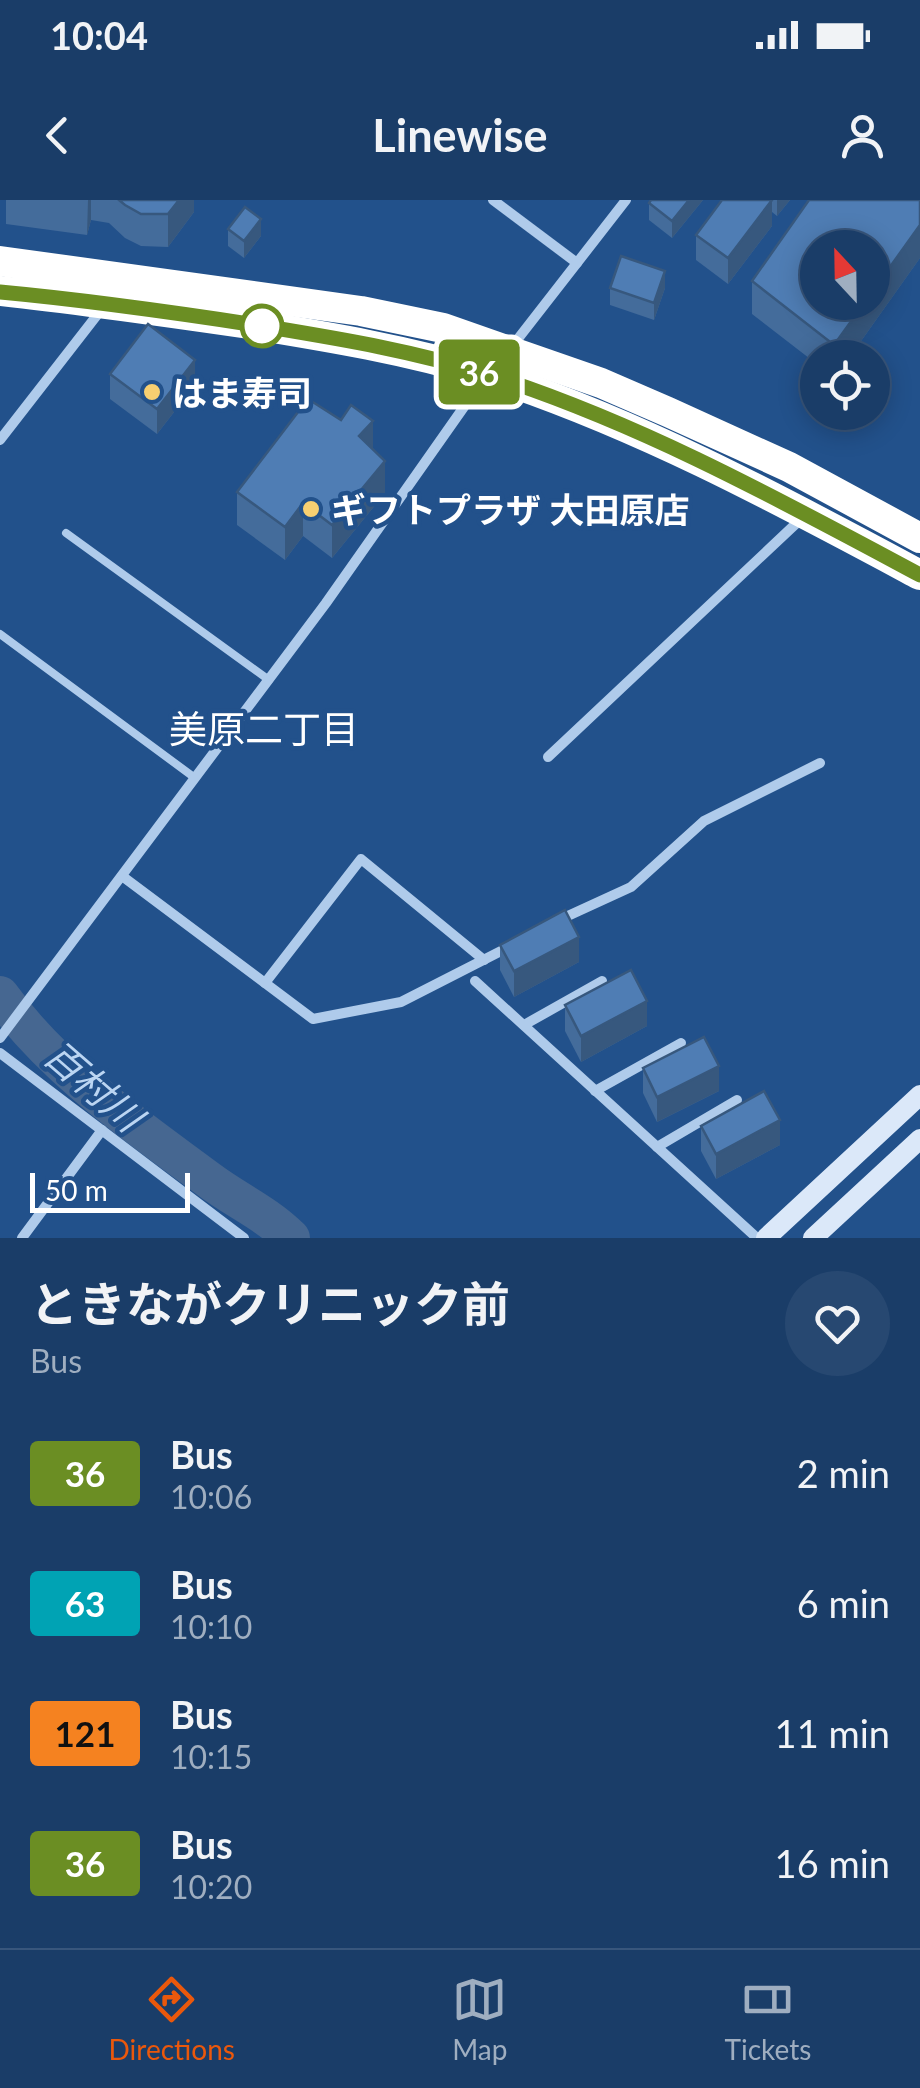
<!DOCTYPE html>
<meta charset="utf-8">
<style>
body{margin:0;font-family:Lato,"Noto Sans JP",sans-serif;background:#274871;color:#f1f3f6;height:100vh;display:flex;flex-direction:column;font-size:38px;white-space:nowrap}
*{box-sizing:border-box;margin:0}
p{font-size:32px;color:#9faec0}
.icon{flex:none;width:55px;height:55px;fill:none;stroke:currentColor;stroke-width:2;stroke-linecap:round;stroke-linejoin:round}
.map{position:relative;height:1038px;overflow:hidden}
.details{display:flex;flex-direction:column;background:#1a3d68;flex:1}
.details>*{flex:none}
.badge{padding:0 20px;border-radius:8px;font-size:35px;line-height:65px}
.needle{width:65px;rotate:338deg}
.fabs{position:absolute;left:800px;top:30px;display:grid;gap:20px}
.fabs a{display:grid;place-items:center;width:90px;height:90px;border-radius:50%;background:#1a3d68;box-shadow:0 5px 25px #0003,0 0 0 2px #38567c;font-size:50px}
.scale{position:absolute;left:30px;bottom:25px;width:160px;box-sizing:border-box;padding-left:10px;border:5px solid #fff;border-top:0;font-size:28px;line-height:35px;white-space:nowrap;color:#fff;-webkit-text-stroke:8px #22518b;paint-order:stroke}
.map>.badge{position:absolute;translate:-50% -50%;box-shadow:0 0 0 5px #fff}
.round{display:grid;place-items:center;flex:none;width:105px;height:105px;border-radius:52px;background:#274871}
.headline{display:flex;align-items:center;justify-content:space-between;height:170px;padding:0 30px}
h1{font-size:48px;font-weight:700;line-height:75px}
ul{padding:0;list-style:none}
li{display:flex;align-items:center;gap:30px;height:130px;padding:0 30px}
li div{flex:1}
li b{display:block;font-size:38px}
li em{font-style:normal}
li .badge{min-width:110px;font-weight:700;text-align:center}
.status{display:flex;justify-content:space-between;align-items:center;height:70px;padding:0 50px;background:#1a3d68;direction:ltr}
.status svg{height:28px;fill:currentColor}
header{display:flex;justify-content:space-between;align-items:center;height:130px;padding:0 30px;background:#1a3d68;font-size:45px;font-weight:700}
.tabs{display:flex;justify-content:space-around;align-items:center;height:140px;border-top:2px solid #38567c;background:#1a3d68;font-size:28px;color:#9faec0}
.tabs a{display:grid;justify-items:center;gap:5px}
.tabs .active{color:#ea580c}
.map>svg:first-child{display:block}
.lines{fill:none;stroke-linecap:round;stroke-linejoin:round}
.river{stroke:#466791;stroke-width:38}
.lane{stroke:#afcbeb;stroke-width:8}
.street{stroke:#afcbeb;stroke-width:10}
.secondary{stroke:#dbe8f9;stroke-width:20}
.highway{stroke:#fff;stroke-width:30}
.wall{fill:#446c9b}
.shaded-wall{fill:#37587e}
.building{fill:#4f7db4;stroke:#37587e;stroke-width:2.5}
.line-casing{stroke:#fff;stroke-width:22}
.line{stroke:#6b8e23;stroke-width:15}
.stop-dot{fill:#fff;stroke:#6b8e23;stroke-width:5}
.poi-dot{fill:#f7cf71;stroke:#22518b;stroke-width:4}
.labels{text-anchor:middle;dominant-baseline:central;stroke-width:9;stroke-linejoin:round;paint-order:stroke}
.poi-label{font-size:35px;font-weight:bold;fill:#fff;stroke:#22518b;text-anchor:start}
.neighbourhood-label{font-size:38px;fill:#fff;stroke:#22518b}
.water-label{font-size:38px;font-style:italic;fill:#bbd5f2;stroke:#22518b}
</style>
<div class="status"><b>10:04</b><svg viewBox="0 0 49 12"><path d="M0 12V9h3v3zM5 12V6h3v6zM10 12V3h3v9zM15 12V0h3v12zM26 1h20v11H26zM47 4h2v5h-2z"/></svg></div>
<header><svg class="icon" aria-label="back" viewBox="0 0 24 24"><path d="M15 5l-7 7 7 7"/></svg>Linewise<svg class="icon" aria-label="person" viewBox="0 0 24 24"><circle cx="12" cy="8" r="4"/><path d="M4 21q1-7 8-7t8 7"/></svg></header>
<div class="map">
<svg width="920" height="1038" viewBox="0 0 920 1038">
<rect width="100%" height="100%" fill="#22518b"/>
<g class="lines">
<path class="river" d="M0,795c55,76 135,130 209,185 28,21 57,33 82,58"/>
<g class="lane">
<path d="M66,333l203,147"/>
<path d="M0,434l195,144"/>
</g>
<g class="street">
<path d="M493,0l84,63"/>
<path d="M510,149l116,-149"/>
<path d="M0,240l101,-130"/>
<path d="M548,557l254,-239"/>
<path d="M122,676l191,143 88,-17 108,-55"/>
<path d="M559,720l72,-33 73,-66 116,-58"/>
<path d="M475,781l282,257"/>
<path d="M265,783l96,-124 123,101"/>
<path d="M524,825l78,-44"/>
<path d="M0,838l326,-435 159,-226"/>
<path d="M0,853l244,185"/>
<path d="M595,891l86,-48"/>
<path d="M657,947l80,-47"/>
<path d="M22,1038l80,-108"/>
</g>
<g class="secondary">
<path d="M766,1038l154,-143"/>
<path d="M813,1038l107,-99"/>
</g>
<g class="highway">
<path d="M0,61l361,50 82,17 158,55 67,29 121,55 131,71"/>
<path d="M0,91c83,9 166,21 249,33 80,13 159,26 237,50 152,49 294,126 434,201"/>
</g>
</g>
<g class="wall">
<path d="M6,0h188v12l-26,35 -27,-1 -16,-8 -16,-15 -18,-3 -4,15 -81,-11z"/>
<path d="M703,0l-31,38 -23,-18v-17z"/>
<path d="M722,0h68l-13,16 -5,-4v14l-44,58 -32,-24v-25z"/>
<path d="M228,29l33,7 -17,22 -16,-12z"/>
<path d="M920,58l-71,100h-31v7l-66,-51v-33z"/>
<path d="M610,88h55l-11,32 -44,-15z"/>
<path d="M110,174l85,11 -38,49 -47,-35z"/>
<path d="M373,249l12,44 -53,65 -29,-22 -18,24 -48,-35v-33z"/>
<path d="M500,745l79,17 -65,35 -14,-27z"/>
<path d="M565,805l82,21 -66,36 -16,-31z"/>
<path d="M643,868l76,23 -62,31 -14,-29z"/>
<path d="M701,926l79,19 -64,34 -15,-28z"/>
</g>
<g class="shaded-wall">
<path d="M88,0h3v20l-4,15z"/>
<path d="M179,0h15v12l-26,35v-33z"/>
<path d="M689,0h14l-31,38v-17z"/>
<path d="M772,0v26l-44,58v-26z"/>
<path d="M777,0h13l-13,16z"/>
<path d="M261,19v17l-17,22v-17z"/>
<path d="M920,25v33l-71,100h-15v-13l31,-43h7v-10z"/>
<path d="M665,71v17l-11,32v-17z"/>
<path d="M195,160v25l-38,49v-25z"/>
<path d="M373,221v33l-14,-18z"/>
<path d="M385,261v32l-53,65v-33z"/>
<path d="M303,303v33l-18,24v-33z"/>
<path d="M579,737v25l-65,35v-26z"/>
<path d="M647,801v25l-66,36v-26z"/>
<path d="M719,866v25l-62,31v-25z"/>
<path d="M780,920v25l-64,34v-25z"/>
</g>
<g class="building">
<path d="M119,0h60l-11,14h-27l-16,-9z"/>
<path d="M651,0h38l-17,21 -23,-18z"/>
<path d="M722,0h50l-44,58 -32,-23z"/>
<path d="M809,0h111v25l-48,67v-44h-54v54h47l-31,43 -82,-64z"/>
<path d="M245,7l16,12 -17,22 -16,-12z"/>
<path d="M621,56l44,15 -11,32 -44,-15z"/>
<path d="M148,124l47,36 -38,49 -47,-35z"/>
<path d="M308,199l33,21 10,-15 22,16 -14,15 26,25 -53,64 -29,-22 -18,24 -48,-35z"/>
<path d="M565,710l14,27 -65,34 -14,-26z"/>
<path d="M631,770l16,31 -66,35 -16,-31z"/>
<path d="M704,837l15,29 -62,31 -14,-29z"/>
<path d="M764,891l16,29 -64,34 -15,-28z"/>
</g>
<g class="lines">
<g class="line-casing">
<path id="line" d="M0,92c86,8 171,20 256,33 78,13 155,25 230,49 152,48 294,126 434,201"/>
</g>
<use href="#line" class="line"/>
</g>
<circle class="stop-dot" cx="262" cy="126" r="20"/>
<g class="poi-dot">
<circle cx="152" cy="192" r="10"/>
<circle cx="311" cy="309" r="10"/>
</g>
<g class="labels">
<g class="poi-label">
<text x="172" y="192">はま寿司</text>
<text x="331" y="309">ギフトプラザ 大田原店</text>
</g>
<g class="neighbourhood-label">
<text x="264" y="528">美原二丁目</text>
</g>
<g class="water-label">
<text transform="translate(94 885) rotate(41)">百村川</text>
</g>
</g>
</svg>
<div class="fabs">
<a><svg class="needle" viewBox="-14 -14 28 28"><path d="M0-13l5 13h-10z" fill="#e53935"/><path d="M0 13l5-13h-10z" fill="#9faec0"/></svg></a>
<a><svg class="icon" aria-label="locate" viewBox="0 0 24 24"><circle cx="12" cy="12" r="6"/><path d="M12 2v4M12 18v4M2 12h4M18 12h4"/></svg></a>
</div>
<div class="scale">50 m</div>
<b class="badge" style="left:479px;top:172px;background:#6b8e23;color:#fff">36</b>
</div>
<section class="details">
<div class="headline"><div><h1>ときながクリニック前</h1><p>Bus</p></div><a class="round"><svg class="icon" aria-label="heart" viewBox="0 0 24 24"><path d="M12 20l-8-8c-3-5 5-10 8-4 3-6 11-1 8 4z"/></svg></a></div>
<ul>
<li><span class="badge" style="background:#6b8e23;color:#fff">36</span><div><b>Bus</b><p>10:06</p></div><em>2 min</em></li>
<li><span class="badge" style="background:#00a3b4;color:#fff">63</span><div><b>Bus</b><p>10:10</p></div><em>6 min</em></li>
<li><span class="badge" style="background:#f58220;color:#111">121</span><div><b>Bus</b><p>10:15</p></div><em>11 min</em></li>
<li><span class="badge" style="background:#6b8e23;color:#fff">36</span><div><b>Bus</b><p>10:20</p></div><em>16 min</em></li>
</ul>
</section>
<nav class="tabs">
<a class="active"><svg class="icon" aria-label="directions" viewBox="0 0 24 24"><path d="M12 3l9 9-9 9-9-9zM9 14v-3h6M13 9l2 2-2 2"/></svg>Directions</a>
<a><svg class="icon" aria-label="map" viewBox="0 0 24 24"><path d="M3 6l6-2 6 2 6-2v14l-6 2-6-2-6 2zM9 4v14M15 6v14"/></svg>Map</a>
<a><svg class="icon" aria-label="tickets" viewBox="0 0 24 24"><path d="M3 7h18v10H3zM15 7v10"/></svg>Tickets</a>
</nav>
